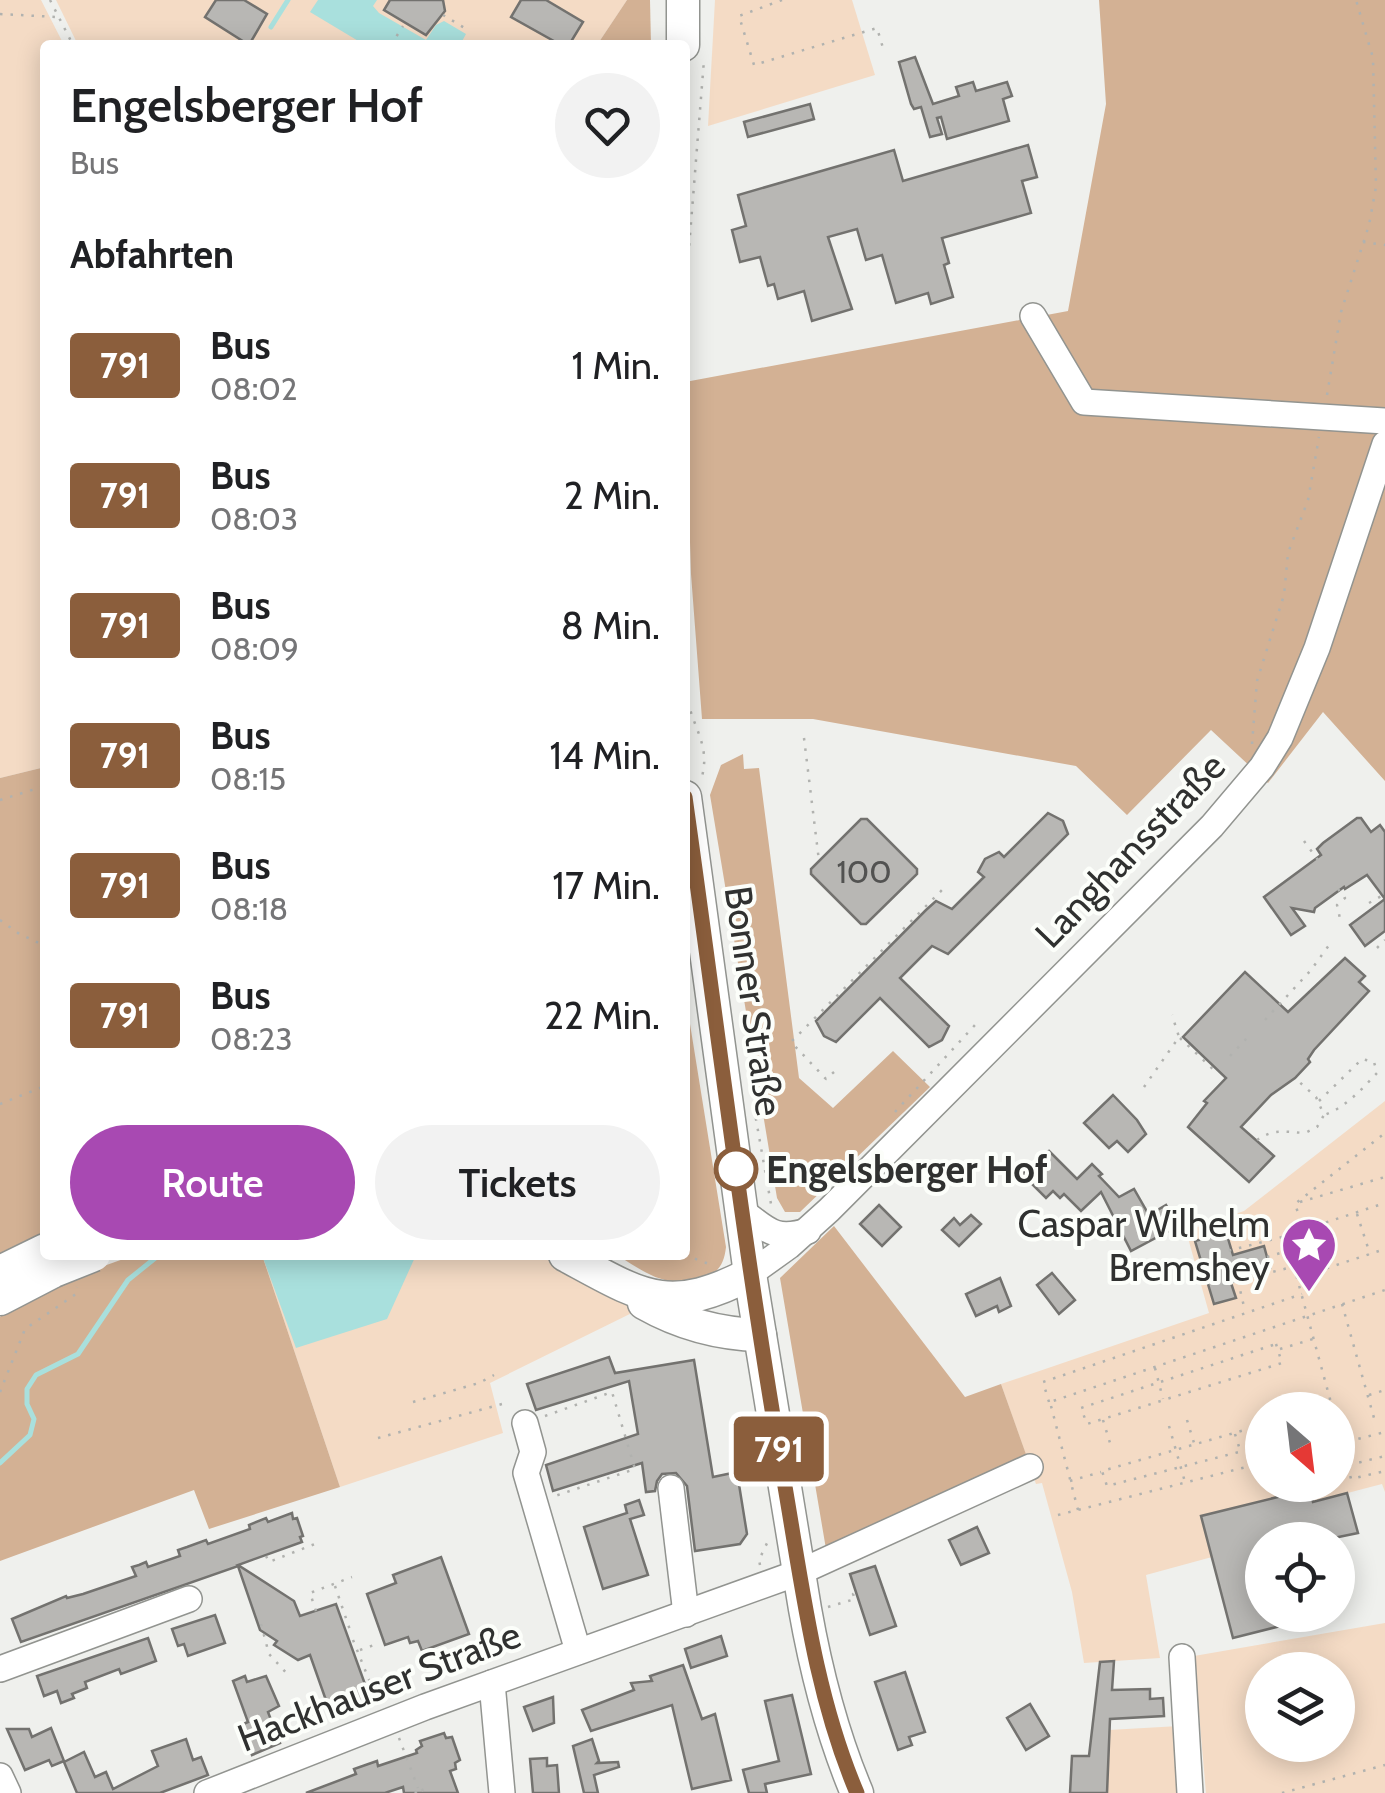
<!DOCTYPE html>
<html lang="de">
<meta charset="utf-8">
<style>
body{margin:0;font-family:Cabin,sans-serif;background:#f2f2f2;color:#202124;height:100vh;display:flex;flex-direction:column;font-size:38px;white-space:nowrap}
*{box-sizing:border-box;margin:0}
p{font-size:32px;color:#757577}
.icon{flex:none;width:55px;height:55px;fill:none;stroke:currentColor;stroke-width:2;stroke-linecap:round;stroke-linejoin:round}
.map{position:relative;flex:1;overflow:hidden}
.sheet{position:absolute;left:40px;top:40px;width:650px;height:1220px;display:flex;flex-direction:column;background:#fff;border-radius:10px;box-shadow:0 5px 25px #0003}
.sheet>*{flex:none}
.badge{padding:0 20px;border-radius:8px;font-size:35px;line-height:65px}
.needle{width:65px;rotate:152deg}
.controls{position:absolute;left:1245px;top:1392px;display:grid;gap:20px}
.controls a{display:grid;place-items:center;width:110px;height:110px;border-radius:50%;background:#fff;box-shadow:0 5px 25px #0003;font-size:50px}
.map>.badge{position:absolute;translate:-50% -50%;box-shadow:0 0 0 5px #fff}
h2{padding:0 30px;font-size:38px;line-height:90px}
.round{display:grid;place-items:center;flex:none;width:105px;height:105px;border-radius:52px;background:#f2f2f2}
.head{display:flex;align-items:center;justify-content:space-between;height:170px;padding:0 30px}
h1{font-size:48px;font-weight:600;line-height:75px}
.cta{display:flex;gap:20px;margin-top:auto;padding:20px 30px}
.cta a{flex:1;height:115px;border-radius:60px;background:#a849b2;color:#fff;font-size:40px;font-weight:600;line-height:115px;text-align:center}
.cta a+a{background:#f2f2f2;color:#202124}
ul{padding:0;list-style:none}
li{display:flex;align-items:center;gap:30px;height:130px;padding:0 30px}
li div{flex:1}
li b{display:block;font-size:38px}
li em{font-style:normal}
li .badge{min-width:110px;font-weight:700;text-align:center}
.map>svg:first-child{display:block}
.green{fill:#f4dbc5;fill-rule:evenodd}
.forest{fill:#d3b194}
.water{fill:#a9e0dd}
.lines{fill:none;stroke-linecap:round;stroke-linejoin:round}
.stream{stroke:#a9e0dd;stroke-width:5}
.building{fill:#b8b7b4;stroke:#73726f;stroke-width:2.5}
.minor-casing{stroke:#929490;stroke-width:28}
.major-casing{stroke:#929490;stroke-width:35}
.path{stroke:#b1b2af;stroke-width:2.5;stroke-dasharray:2.5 8;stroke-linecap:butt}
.minor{stroke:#fff;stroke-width:25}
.major{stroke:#fff;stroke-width:32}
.major-bridge-casing{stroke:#929490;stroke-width:35;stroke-linecap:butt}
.major-bridge{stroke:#fff;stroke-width:32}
.line-casing{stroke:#fff;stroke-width:22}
.line{stroke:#8b5e3c;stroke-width:15}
.stop-dot{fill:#fff;stroke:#8b5e3c;stroke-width:5}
.labels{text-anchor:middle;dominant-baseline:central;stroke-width:8;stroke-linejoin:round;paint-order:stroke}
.number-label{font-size:32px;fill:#525251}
.street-label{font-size:38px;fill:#303130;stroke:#fcfefa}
.stop-label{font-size:38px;font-weight:bold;fill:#303130;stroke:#fcfefa;text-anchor:start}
.poi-label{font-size:38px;fill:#303130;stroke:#fcfefa;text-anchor:end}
</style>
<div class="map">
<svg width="1385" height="1793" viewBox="0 0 1385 1793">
<rect width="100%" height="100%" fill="#eff0ed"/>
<g class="green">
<path d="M0,0h41l23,45h-19v722l-45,11z"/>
<path d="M56,0h571l-30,45h-519z"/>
<path d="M715,0h137l23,75 -167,51z"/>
<path d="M1385,1101v391l-3,-8 -69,18 -4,-13 -107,27 10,41 -66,18 14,83 -76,5 -12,-71 -30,-109 -6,1 -35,-100 208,-71 -23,-82 58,-20zM1262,1410h76v75h-76z"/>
<path d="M262,1255h280l98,54 -150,74 13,50 -163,54z"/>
<path d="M1385,1623v170h-179l-12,-137zM1262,1670h76v75h-76z"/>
<path d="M1179,1726l4,67h-76l2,-63z"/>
</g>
<g class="forest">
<path d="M627,0h23l1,45h-54z"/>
<path d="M1099,0h286v781l-62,-69 -55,71 -57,-53 -84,85 -51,-49 -263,-47h-111l-11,-145 -6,-192 383,-71 38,-207z"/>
<path d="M743,754l1,15 15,-1 40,310 34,30 60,-57 37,36 -130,125h-15l-8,-14 -67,-403 11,-30z"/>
<path d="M45,767v469l-45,20v-478z"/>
<path d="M685,993l41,254c-2,19 -10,29 -28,33 -35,7 -52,-7 -81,-25h68z"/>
<path d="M834,1226l131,171 36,-13 27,76 -202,89 -46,-271z"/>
<path d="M135,1255h127l78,232 -131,42 -15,-39 -194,71v-244c40,-29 89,-46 135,-62z"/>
</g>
<g class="water">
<path d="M318,0h59l-4,6 6,7 47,27 10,-15 8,-4 22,13 -6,11h-95l-55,-33z"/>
<path d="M262,1255h154l-29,64 -91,29z"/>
</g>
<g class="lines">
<g class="stream">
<path d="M271,27l17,-27"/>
<path d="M0,1463l30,-28 4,-16 -7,-15v-15l9,-14 42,-21 50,-74 31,-25"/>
</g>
</g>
<g class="building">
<path d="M216,0h28l23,14 -18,31 -44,-28z"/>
<path d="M390,0h53l2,11 -19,24 -42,-25z"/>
<path d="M521,0h25l37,22 -14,23h-8l-50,-28z"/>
<path d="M915,57l18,47 26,-8 -3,-9 17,-5 3,9 31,-9 5,14 -9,3 6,22 -62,18 -6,-22 -4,1 5,16 -12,3 -9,-30 -7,2 -3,-5 -12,-42z"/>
<path d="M810,104l4,15 -66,18 -4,-15z"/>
<path d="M1028,145l9,32 -15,4 9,32 -89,25 7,25 -5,2 9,32 -22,7 -3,-11 -32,10 -14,-48 -16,5 -9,-31 -29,8 24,72 -40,12 -8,-30 -26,8 -4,-15 -6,2 -8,-29 -20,5 -8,-32 14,-4 -8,-31 156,-45 9,31z"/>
<path d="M1048,813l15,8 5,13 -120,120 -16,-8 -32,32 49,48 -7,14 -13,7 -49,-49 -44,44 -12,-6 -8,-15 110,-111 10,-9 16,8 32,-32 -6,-5 7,-13 14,-7 5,5z"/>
<path d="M1357,818h4l10,14 9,-7 5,7v99l-20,15 -15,-21 35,-26 -18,-24 -22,14 -1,-2 -29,21 -1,4 -22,-4 13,18 -14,9 -27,-38 57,-42 -4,-6 6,-6z"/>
<path d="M861,819h6l50,50v5l-51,50h-5l-50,-50v-5z"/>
<path d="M1345,958l20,18 -6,6 10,9 -55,59 -6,9 2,3 -15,16 -24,17 -30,32 33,29 -25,26 -61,-55 19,-24 -3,-2 22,-23 -43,-41 62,-65 43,40z"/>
<path d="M1113,1095l24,25 9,14 -18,18 -11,-11 -8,7 -25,-25z"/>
<path d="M1049,1151l28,28 15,-15 10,10 -3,2 20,21 15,-8 15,26 17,-10 12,21 -47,25 -30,-59 -20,19 -17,-17 -4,4 -7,-7 -7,7 -24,-24z"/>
<path d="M879,1205l22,22 -19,19 -22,-22z"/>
<path d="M971,1215l10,9 -22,22 -17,-16 12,-12 6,7z"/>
<path d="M1226,1232l7,23 31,-9 6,22 -40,12 6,18 -22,6 -19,-63z"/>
<path d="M1052,1273l23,27 -16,14 -22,-29z"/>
<path d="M1000,1278l11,28 -12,6 -2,-6 -21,10 -10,-22z"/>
<path d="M609,1357l6,16 79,-13 19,117 24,-5 10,62 -7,10 -45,7 -8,-65 -11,-13 -14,1 -5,7 -2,10 -9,1 -4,-29 -89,28 -7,-26 92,-31 -9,-53 -93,29 -9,-26z"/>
<path d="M1310,1489l3,13 34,-9 11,40 -34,7h-62v75h41l1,5 -71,18 -32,-122z"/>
<path d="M639,1500l5,15 -14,4 18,56 -45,14 -19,-62 43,-14 -2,-8z"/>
<path d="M292,1513l1,6 4,-1 6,18 -3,1 2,5 -64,23 56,36 6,15 36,-12 34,94 -35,13 -3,-6 -4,1 -18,-51 -12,5 -24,-15 3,-4 -17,-11 -22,-64 -217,76 -9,-23 54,-23 1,2 16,-4 53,-18 -4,-9 7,-2 7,-3 2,5 32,-11 -2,-6 9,-3 19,-7 2,4 42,-15 -1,-4 17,-7 2,4z"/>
<path d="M977,1527l12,26 -28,12 -12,-25z"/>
<path d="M441,1557l28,77 -47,17 -4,-10 -8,2 -2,-6 -23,8 -18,-51 29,-11 -3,-8z"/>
<path d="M875,1566l21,60 -26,9 -20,-61z"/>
<path d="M215,1615l10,28 -37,13 -4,-12 -6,2 -6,-17z"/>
<path d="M721,1636l6,20 -36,12 -6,-19z"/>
<path d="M148,1638l8,23 -35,13 -2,-5 -34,13 2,6 -15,6 2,4 -13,5 -4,-12 -13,5 -7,-20z"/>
<path d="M1114,1661l-2,29 38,-1v10l13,-1 1,18 -54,3 -3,74h-37l2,-37h17l11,-94z"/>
<path d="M683,1665l19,54 13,-5 16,66 -39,9 -20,-84 -81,26 -9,-21 52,-20 -3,-7 21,-2 -2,-5z"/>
<path d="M905,1672l20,60 -16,5 3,8 -14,5 -23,-68z"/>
<path d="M245,1676l2,6 19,-6 13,30 -11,6 12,31 -28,12 -11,-30 7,-3 -15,-41z"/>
<path d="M792,1695l19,79 -46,10 2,9h-18l-6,-23 36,-9 -14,-60z"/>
<path d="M553,1697l1,26 -21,8 -9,-24z"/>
<path d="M1030,1704l19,32 -23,14 -19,-32z"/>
<path d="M51,1728l13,33 -12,5 -3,-6 -24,10 -18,-41h22l3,8z"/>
<path d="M444,1733l2,5 6,-1 8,23 -5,3 1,6 -6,2 8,22h-54l-1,-6 -18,6h-79l50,-19 -2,-5 23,-8 1,5 39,-13 -1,-3 6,-4 -2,-5z"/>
<path d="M186,1739l7,21 8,-3 7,18 -48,18h-83l-13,-31 20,-10 11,25 11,-5 7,17 45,-23 -6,-15z"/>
<path d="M592,1739l7,22 -2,2 21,-1 1,5 -25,8 4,18h-14l-11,-47z"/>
<path d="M547,1758v8l10,-1 2,28h-26l-3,-34z"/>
</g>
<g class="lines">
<g class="minor-casing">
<g id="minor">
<path d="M1033,316l51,86 301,19"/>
<path d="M742,1211c26,19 32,30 66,20"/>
<path d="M750,1274l39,-28 40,-36 383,-384 50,-59 18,-29 37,-90 68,-204"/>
<path d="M525,1423l8,29 -7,21 52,178"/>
<path d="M671,1488l15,126"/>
<path d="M1182,1657l8,136"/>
<path d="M0,1669l189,-70"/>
<path d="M492,1683l10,110"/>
<path d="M0,1776l8,17"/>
<path d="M207,1793l218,-86 375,-135 230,-105"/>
</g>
</g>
<g class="major-casing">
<g id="major">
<path d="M683,0v45"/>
<path d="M685,797l65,477 55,335c11,62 27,125 52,184"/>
<path d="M565,1255c76,41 102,62 185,19"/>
<path d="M0,1272l45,-22"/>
<path d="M0,1299l54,-28"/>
<path d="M644,1303c37,21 74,31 116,32"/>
</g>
</g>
<g class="path">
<path d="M50,0l23,45"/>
<path d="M782,0l-43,16 15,49 123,-37 6,20"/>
<path d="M0,14l57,3"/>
<path d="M443,15l25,15"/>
<path d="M391,45l12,-19"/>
<path d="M1363,242l22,3"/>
<path d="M685,298l19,-238"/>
<path d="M1327,395l14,-83 28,-87 7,-38 -3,-129 -17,-58"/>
<path d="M685,670c1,10 0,22 3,32 7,29 23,46 13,78"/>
<path d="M804,738l15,123"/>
<path d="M1252,744l5,-63 27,-86 4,-42 20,-53 11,-63"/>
<path d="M0,800l45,-14"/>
<path d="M1304,841l14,19"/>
<path d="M1338,889l7,9 -8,7 4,18"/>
<path d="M1369,903l16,-9"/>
<path d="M0,920l18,13 27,13"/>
<path d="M1377,948l8,-8"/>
<path d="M1265,1020l46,-50 21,-29"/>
<path d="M1180,1038l36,34"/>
<path d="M1230,1056l17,-18"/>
<path d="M834,1072l-8,7 -35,-37 155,-156"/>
<path d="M1144,1087l35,-50 -7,-22"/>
<path d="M1319,1101l43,-42 12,3 3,11c-15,16 -32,35 -53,42"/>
<path d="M0,1104l45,-18"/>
<path d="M754,1108l17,96"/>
<path d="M895,1112l80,-87"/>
<path d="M1257,1140c17,-12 29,-8 48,-7l12,-6 7,-12 -8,-18 -21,-19"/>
<path d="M1300,1202l85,-25"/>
<path d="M1357,1214l13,40"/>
<path d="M1306,1229l79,-26"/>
<path d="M1282,1237l-70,18 9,30 71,-18"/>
<path d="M685,1255l24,9"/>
<path d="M1267,1257l20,-6"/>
<path d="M1297,1277l-13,-41 20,-6 -9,-26 90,-71"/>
<path d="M1238,1281l7,30"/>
<path d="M1342,1304l32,114"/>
<path d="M1276,1344l6,19 -195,61 -6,-16z"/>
<path d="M1280,1349l33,-10"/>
<path d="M1155,1368l8,31"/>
<path d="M0,1392l25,-63 51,-35 1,-7"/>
<path d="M1369,1395l16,-5"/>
<path d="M413,1402l66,-19 15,-8"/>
<path d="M1049,1402l-6,-20 259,-88"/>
<path d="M1333,1410l-36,-132 88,-29"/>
<path d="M545,1416l67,-24 23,77 -80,27"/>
<path d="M1103,1420l7,23"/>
<path d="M1187,1420l7,23"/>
<path d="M1262,1425l-160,46 5,15 155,-40"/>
<path d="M1338,1425l13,54 34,-8"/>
<path d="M1169,1426l16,56"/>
<path d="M1235,1434l5,16"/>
<path d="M378,1438l124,-34"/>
<path d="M1338,1444l47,-12"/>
<path d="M1349,1465l36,-9"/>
<path d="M1070,1481l31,-9"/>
<path d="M1078,1510l-28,-108 335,-112"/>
<path d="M1058,1515l204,-52"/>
<path d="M266,1556l3,6 51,-20"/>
<path d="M760,1565l-1,-5 9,-19"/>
<path d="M335,1586l16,47"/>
<path d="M828,1607l27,-8 -2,-5 3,-1"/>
<path d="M316,1611l-6,-18 42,-16"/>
<path d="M261,1624l8,30 21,23"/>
<path d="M353,1640l25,62"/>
<path d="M360,1650l17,-6"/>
<path d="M399,1738l19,50"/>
<path d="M415,1793l5,-6 5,6"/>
<path d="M1282,1793l103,-28"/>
</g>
<use href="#minor" class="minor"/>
<use href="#major" class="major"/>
<g class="major-bridge-casing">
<path id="major-bridge" d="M54,1271l40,-16"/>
</g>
<use href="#major-bridge" class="major-bridge"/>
</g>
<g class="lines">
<g class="line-casing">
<path id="line" d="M685,797c32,226 59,453 98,678 19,108 31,217 74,318"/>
</g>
<use href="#line" class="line"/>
</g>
<defs>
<g id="sight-pin" transform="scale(2.875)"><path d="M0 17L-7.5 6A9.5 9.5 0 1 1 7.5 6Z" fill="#a849b2" stroke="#fcfefa"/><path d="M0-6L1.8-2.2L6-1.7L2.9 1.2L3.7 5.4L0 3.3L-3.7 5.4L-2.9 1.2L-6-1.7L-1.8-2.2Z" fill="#fff"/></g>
</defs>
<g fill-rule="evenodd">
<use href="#sight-pin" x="1309" y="1245"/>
</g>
<circle class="stop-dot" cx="736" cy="1169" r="20"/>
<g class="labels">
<g class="number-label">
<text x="864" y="871">100</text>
</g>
<g class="street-label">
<text transform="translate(1130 850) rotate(-46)">Langhansstraße</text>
<text transform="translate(754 1001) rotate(82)">Bonner Straße</text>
<text transform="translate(379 1686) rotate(-21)">Hackhauser Straße</text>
</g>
<g class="stop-label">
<text x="766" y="1169">Engelsberger Hof</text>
</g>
<g class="poi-label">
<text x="1270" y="1223">Caspar Wilhelm<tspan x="1270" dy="44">Bremshey</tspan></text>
</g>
</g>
</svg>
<div class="controls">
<a><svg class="needle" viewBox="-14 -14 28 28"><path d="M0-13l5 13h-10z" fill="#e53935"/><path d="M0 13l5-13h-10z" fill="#757577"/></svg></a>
<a><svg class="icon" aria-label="locate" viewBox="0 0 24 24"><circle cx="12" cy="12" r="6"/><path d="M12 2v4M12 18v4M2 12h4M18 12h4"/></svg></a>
<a><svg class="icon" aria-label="layers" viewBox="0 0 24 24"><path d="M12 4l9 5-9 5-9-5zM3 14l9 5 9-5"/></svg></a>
</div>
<b class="badge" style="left:779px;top:1449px;background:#8b5e3c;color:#fff">791</b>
<section class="sheet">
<div class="head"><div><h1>Engelsberger Hof</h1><p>Bus</p></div><a class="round"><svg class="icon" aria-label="heart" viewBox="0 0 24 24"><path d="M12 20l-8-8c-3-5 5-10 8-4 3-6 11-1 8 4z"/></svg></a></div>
<h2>Abfahrten</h2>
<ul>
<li><span class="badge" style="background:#8b5e3c;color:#fff">791</span><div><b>Bus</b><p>08:02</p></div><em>1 Min.</em></li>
<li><span class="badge" style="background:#8b5e3c;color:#fff">791</span><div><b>Bus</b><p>08:03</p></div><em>2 Min.</em></li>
<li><span class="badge" style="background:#8b5e3c;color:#fff">791</span><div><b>Bus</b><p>08:09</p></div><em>8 Min.</em></li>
<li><span class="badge" style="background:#8b5e3c;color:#fff">791</span><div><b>Bus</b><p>08:15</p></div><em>14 Min.</em></li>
<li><span class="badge" style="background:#8b5e3c;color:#fff">791</span><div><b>Bus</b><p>08:18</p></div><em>17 Min.</em></li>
<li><span class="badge" style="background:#8b5e3c;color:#fff">791</span><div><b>Bus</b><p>08:23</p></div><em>22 Min.</em></li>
</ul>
<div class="cta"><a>Route</a><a>Tickets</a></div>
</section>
</div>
